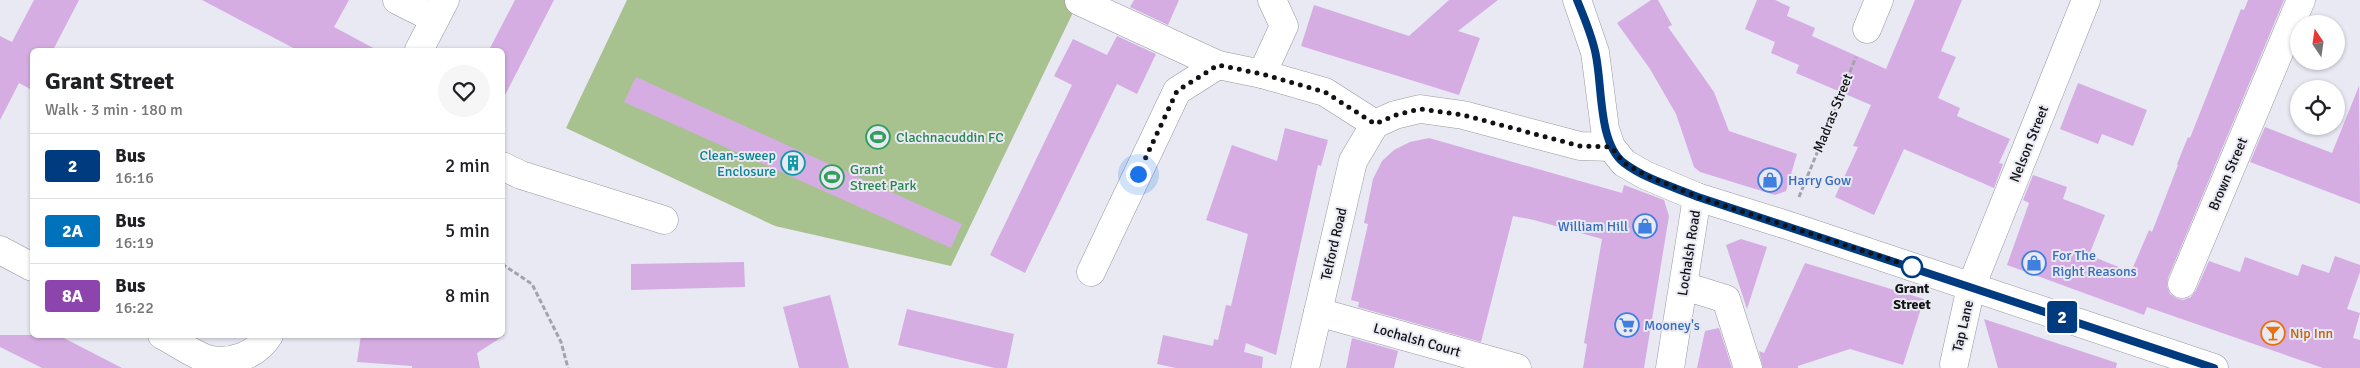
<!DOCTYPE html>
<meta charset="utf-8">
<style>
body{margin:0;font-family:Signika,sans-serif;background:#f6f6f6;color:#202124;height:100vh;display:flex;flex-direction:column;font-size:19px;white-space:nowrap}
*{box-sizing:border-box;margin:0}
p{font-size:16px;color:#757577}
.icon{flex:none;width:28px;height:28px;fill:none;stroke:currentColor;stroke-width:2;stroke-linecap:round;stroke-linejoin:round}
.map{position:relative;flex:1;overflow:hidden}
.side{position:absolute;left:30px;top:48px;width:475px;height:290px;display:flex;flex-direction:column;background:#fff;border-radius:8px;box-shadow:0 1px 4px #0004}
.side>*{flex:none}
.badge{padding:0 10px;border-radius:4px;font-size:18px;line-height:32px}
.needle{width:32px;rotate:347deg}
.tools{position:absolute;left:2290px;top:15px;display:grid;gap:10px}
.tools a{display:grid;place-items:center;width:55px;height:55px;border-radius:50%;background:#fff;box-shadow:0 1px 4px #0004;font-size:25px}
.you{position:absolute;width:25px;height:25px;margin:-12px;border:4px solid #fff;border-radius:50%;background:#1a73e8;box-shadow:0 0 0 8px #1a73e833}
.map>.badge{position:absolute;translate:-50% -50%;box-shadow:0 0 0 2px #fff}
.round{display:grid;place-items:center;flex:none;width:52px;height:52px;border-radius:26px;background:#f6f6f6}
.headline{display:flex;align-items:center;justify-content:space-between;height:85px;padding:0 15px}
h1{font-size:24px;font-weight:700;line-height:38px}
ul{padding:0;list-style:none}
li{display:flex;align-items:center;gap:15px;height:65px;padding:0 15px;border-top:1px solid #e0e0e0}
li div{flex:1}
li b{display:block;font-size:19px}
li em{font-style:normal}
li .badge{min-width:55px;font-weight:700;text-align:center}
.map>svg:first-child{display:block}
.green{fill:#a7c28e}
.building{fill:#d5ade3}
.lines{fill:none;stroke-linecap:round;stroke-linejoin:round}
.minor-casing{stroke:#9797a1;stroke-width:29}
.path{stroke:#a3a3ab;stroke-width:3;stroke-dasharray:5 2.5;stroke-linecap:butt}
.minor{stroke:#fff;stroke-width:28}
.line-casing{stroke:#fff;stroke-width:11}
.line{stroke:#003b80;stroke-width:8}
.walk{stroke:#121215;stroke-width:5;stroke-dasharray:0 9}
.stop-dot{fill:#fff;stroke:#003b80;stroke-width:2.5}
.labels{text-anchor:middle;dominant-baseline:central;stroke-width:4;stroke-linejoin:round;paint-order:stroke}
.street-label{font-size:14px;fill:#121215;stroke:#e8e9f3}
.leisure-label{font-size:14px;fill:#27864d;stroke:#e8e9f3;text-anchor:start}
.culture-label{font-size:14px;fill:#0d838f;stroke:#e8e9f3;text-anchor:end}
.shop-label{font-size:14px;fill:#366cbe;stroke:#e8e9f3;text-anchor:start}
.stop-label{font-size:14px;font-weight:bold;fill:#121215;stroke:#e8e9f3}
.food-label{font-size:14px;fill:#c56008;stroke:#e8e9f3;text-anchor:start}
</style>
<div class="map">
<svg width="2360" height="368" viewBox="0 0 2360 368">
<rect width="100%" height="100%" fill="#e8e9f3"/>
<path class="green" d="M627,0h452l-128,266 -176,-40 -209,-98z"/>
<g class="building">
<path d="M34,0h45l-26,50h-21v40l-13,-7 -19,37v-84l12,6z"/>
<path d="M202,0h147l-15,27 43,23h-80z"/>
<path d="M515,0h39l-52,101v-51h-13z"/>
<path d="M1134,0h45l-11,25 -38,-18z"/>
<path d="M1449,0h49l-40,31 22,7 -21,57 -158,-49 13,-41 95,31z"/>
<path d="M1651,0h7l14,25 -4,2 46,65 15,39 68,23 -11,37 -11,4 -75,-23 -6,-5 -18,-53 -26,-45 -33,-46z"/>
<path d="M1757,0h18l15,7 -3,9 28,12 -3,8 74,33 29,-69h47l-21,51 15,6 -18,41 22,10 -3,8 53,23 -11,24 4,1 -9,24 -90,-39 -30,66 -39,-18 23,-50 -5,-1 18,-41 -75,-32 3,-8 -28,-12 4,-11 -30,-13z"/>
<path d="M2248,0h36l-116,278 -1,8 3,8 6,4 7,2 8,-3 5,-7 13,-29 31,11 5,-15 53,19 4,-12 27,9 6,-17 25,9v7l-13,37 13,4 -7,25 7,2v28h-37l-176,-61 -3,8 -137,-50 22,-62 -6,-3 10,-25 34,12 -4,12 42,16 -16,40 42,17 18,-42 3,2 26,-67 -1,-1 11,-27 2,1 51,-129 3,1z"/>
<path d="M1117,36l39,18 -19,40 -20,-10 -92,189 -35,-18 82,-170 -18,-9 19,-37 34,16z"/>
<path d="M636,77l326,147 -11,24 -327,-146z"/>
<path d="M2078,83l69,27 -14,36 -31,-12 -4,10 -38,-15z"/>
<path d="M2359,86l1,118 -110,-42 15,-35 67,26z"/>
<path d="M1285,128l43,12 -7,26 -3,-1 -42,190 -30,-12 -2,9 19,5 -1,11h-86l-19,-4 6,-29 50,11 1,-7 4,1 8,-35 5,1 17,-72 -42,-14 26,-75 45,16z"/>
<path d="M1429,138l193,55 2,-8 40,15 5,16 -25,152h-61l4,-24 -3,-1 18,-104 -68,-19 -21,-4 -32,126 -123,-35 1,-5 -8,-2 17,-76 -4,-1 9,-44 9,-18 12,-11 16,-8z"/>
<path d="M1741,239l26,8 -20,62 -21,-64z"/>
<path d="M744,262l1,25 -114,3v-26z"/>
<path d="M1805,263l119,36 -21,66 -53,-16 -52,17v2h-35l-4,-17 5,2z"/>
<path d="M830,295l19,73h-50l-16,-61z"/>
<path d="M907,309l107,25 -7,34h-12l-97,-23z"/>
<path d="M1984,319l133,44 -1,5h-118z"/>
<path d="M1719,328l13,40h-35l8,-37z"/>
<path d="M0,335h58l64,33h-80l-42,-21z"/>
<path d="M361,335h144l-28,18 3,15h-68v-2l-55,-4z"/>
<path d="M1352,338l46,13 -4,17h-48z"/>
</g>
<g class="lines">
<g class="minor-casing">
<g id="minor">
<path d="M397,0l38,19"/>
<path d="M1577,0l18,52 10,77 6,18 13,16 21,12 52,22 90,28 427,143"/>
<path d="M1079,1l139,64 44,9 63,18 50,32"/>
<path d="M1867,29l12,-29"/>
<path d="M419,50l26,-50"/>
<path d="M1262,74l22,-48 -12,-26"/>
<path d="M1375,124l20,-9 25,-6 43,6 117,31 31,1"/>
<path d="M502,166l19,9 143,45"/>
<path d="M0,250l32,17"/>
<path d="M1091,272l86,-181 41,-26"/>
<path d="M2182,284l119,-284"/>
<path d="M1684,286l42,13 22,69"/>
<path d="M1318,312l199,56"/>
<path d="M162,335c14,7 30,19 45,24 23,6 50,-4 62,-24"/>
<path d="M1954,364l17,-77 115,-287"/>
<path d="M1305,368l48,-207 22,-37"/>
<path d="M1670,368l27,-171"/>
</g>
</g>
<g class="path">
<path d="M1799,197l57,-140"/>
<path d="M502,264l30,20 29,58 7,26"/>
</g>
<use href="#minor" class="minor"/>
</g>
<g class="lines">
<g class="line-casing">
<path id="line" d="M1577,0c7,17 14,33 18,51 8,32 2,91 29,112 21,16 50,24 74,34l516,171"/>
</g>
<use href="#line" class="line"/>
<path class="walk" d="M1138,174l39,-83 41,-26 44,9 63,18 50,32 21,-9 24,-6 43,6 117,31 31,1 13,16 21,12 53,22 218,71 -4,-1"/>
</g>
<defs>
<g id="stadium-ring" transform="scale(1.25)"><circle r="9.5" fill="#e8e9f3" stroke="#2e9e5b" stroke-width="1.5"/><path d="M0-5a6.5 5 0 1 0 0 10a6.5 5 0 1 0 0-10ZM-3.5-1.8h7v3.6h-7Z" fill="#2e9e5b"/></g>
<g id="building-ring" transform="scale(1.25)"><circle r="9.5" fill="#e8e9f3" stroke="#0f9aa8" stroke-width="1.5"/><path d="M-4-6H4V6H1V3H-1V6H-4ZM-2.5-4.3h1.7v1.8h-1.7ZM.8-4.3h1.7v1.8H.8ZM-2.5-1h1.7V.8h-1.7ZM.8-1h1.7V.8H.8Z" fill="#0f9aa8"/></g>
<g id="shop-ring" transform="scale(1.25)"><circle r="9.5" fill="#e8e9f3" stroke="#3f7fe0" stroke-width="1.5"/><path d="M-5-2.5h2.3a2.7 3.5 0 0 1 5.4 0H5L5.5 6h-11ZM-1.5-2.5h3a1.5 2.3 0 0 0-3 0Z" fill="#3f7fe0"/></g>
<g id="supermarket-ring" transform="scale(1.25)"><circle r="9.5" fill="#e8e9f3" stroke="#3f7fe0" stroke-width="1.5"/><path d="M-6-5.5h2.5l.6 2H6L4.5 2H-2.5L-4.4-4H-6ZM-1.5 3.2a1.3 1.3 0 1 0 .1 0ZM3 3.2a1.3 1.3 0 1 0 .1 0Z" fill="#3f7fe0"/></g>
<g id="bar-ring" transform="scale(1.25)"><circle r="9.5" fill="#e8e9f3" stroke="#e8710a" stroke-width="1.5"/><path d="M-6-5H6L.8 .8V4.5H3.5V6h-7V4.5H-.8V.8Z" fill="#e8710a"/></g>
</defs>
<g fill-rule="evenodd">
<use href="#stadium-ring" x="878" y="137"/>
<use href="#building-ring" x="793" y="163"/>
<use href="#stadium-ring" x="832" y="177"/>
<use href="#shop-ring" x="1770" y="180"/>
<use href="#shop-ring" x="1645" y="226"/>
<use href="#shop-ring" x="2034" y="263"/>
<use href="#supermarket-ring" x="1627" y="325"/>
<use href="#bar-ring" x="2273" y="333"/>
</g>
<circle class="stop-dot" cx="1912" cy="267" r="10"/>
<g class="labels">
<g class="street-label">
<text transform="translate(1833 113) rotate(-68)">Madras Street</text>
<text transform="translate(2029 144) rotate(-68)">Nelson Street</text>
<text transform="translate(2228 174) rotate(-67)">Brown Street</text>
<text transform="translate(1334 244) rotate(-77)">Telford Road</text>
<text transform="translate(1689 253) rotate(-81)">Lochalsh Road</text>
<text transform="translate(1963 326) rotate(-77)">Tap Lane</text>
<text transform="translate(1417 340) rotate(16)">Lochalsh Court</text>
</g>
<g class="leisure-label">
<text x="896" y="137">Clachnacuddin FC</text>
<text x="850" y="169">Grant<tspan x="850" dy="16">Street Park</tspan></text>
</g>
<g class="culture-label">
<text x="776" y="155">Clean-sweep<tspan x="776" dy="16">Enclosure</tspan></text>
</g>
<g class="shop-label">
<text x="1788" y="180">Harry Gow</text>
<text x="1628" y="226" text-anchor="end">William Hill</text>
<text x="2052" y="255">For The<tspan x="2052" dy="16">Right Reasons</tspan></text>
<text x="1644" y="325">Mooney's</text>
</g>
<g class="stop-label">
<text x="1912" y="288">Grant<tspan x="1912" dy="16">Street</tspan></text>
</g>
<g class="food-label">
<text x="2290" y="333">Nip Inn</text>
</g>
</g>
</svg>
<div class="tools">
<a><svg class="needle" viewBox="-14 -14 28 28"><path d="M0-13l5 13h-10z" fill="#e53935"/><path d="M0 13l5-13h-10z" fill="#757577"/></svg></a>
<a><svg class="icon" aria-label="locate" viewBox="0 0 24 24"><circle cx="12" cy="12" r="6"/><path d="M12 2v4M12 18v4M2 12h4M18 12h4"/></svg></a>
</div>
<div class="you" style="left:1138px;top:174px"></div>
<b class="badge" style="left:2062px;top:317px;background:#003b80;color:#fff">2</b>
<section class="side">
<div class="headline"><div><h1>Grant Street</h1><p>Walk · 3 min · 180 m</p></div><a class="round"><svg class="icon" aria-label="heart" viewBox="0 0 24 24"><path d="M12 20l-8-8c-3-5 5-10 8-4 3-6 11-1 8 4z"/></svg></a></div>
<ul>
<li><span class="badge" style="background:#003b80;color:#fff">2</span><div><b>Bus</b><p>16:16</p></div><em>2 min</em></li>
<li><span class="badge" style="background:#0072bc;color:#fff">2A</span><div><b>Bus</b><p>16:19</p></div><em>5 min</em></li>
<li><span class="badge" style="background:#8e44ad;color:#fff">8A</span><div><b>Bus</b><p>16:22</p></div><em>8 min</em></li>
</ul>
</section>
</div>
